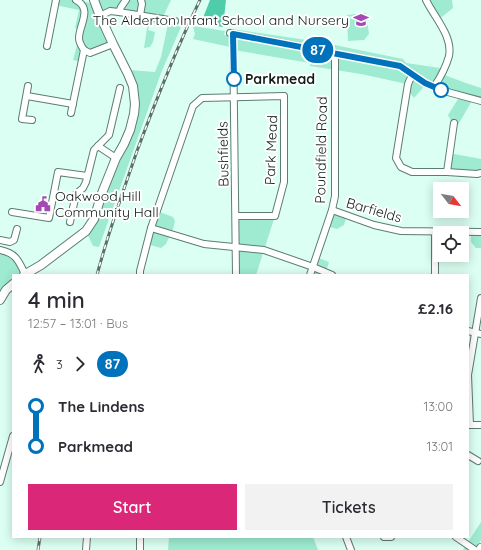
<!DOCTYPE html>
<meta charset="utf-8">
<style>
body{margin:0;font-family:Quicksand,sans-serif;background:#f2f2f3;color:#2b2b33;height:100vh;display:flex;flex-direction:column;font-size:15px;white-space:nowrap}
*{box-sizing:border-box;margin:0}
p{font-size:13px;color:#7c7c81}
.icon{flex:none;width:22px;height:22px;fill:none;stroke:currentColor;stroke-width:2;stroke-linecap:round;stroke-linejoin:round}
.map{position:relative;flex:1;overflow:hidden}
.side{position:absolute;left:12px;top:274px;width:457px;height:264px;display:flex;flex-direction:column;background:#fff;border-radius:0px;box-shadow:0 2px 10px #0003}
.side>*{flex:none}
.badge{padding:0 8px;border-radius:13px;font-size:14px;line-height:26px}
.needle{width:26px;rotate:121deg}
.fabs{position:absolute;left:433px;top:182px;display:grid;gap:8px}
.fabs a{display:grid;place-items:center;width:36px;height:36px;border-radius:0px;background:#fff;box-shadow:0 2px 10px #0003;font-size:20px}
.map>.badge{position:absolute;translate:-50% -50%;box-shadow:0 0 0 2px #fff}
.legs{display:flex;align-items:center;gap:6px;height:44px;padding:0 16px;font-size:13px}
.legs p{margin-inline-start:auto}
.head{display:flex;align-items:center;justify-content:space-between;height:68px;padding:0 16px}
h1{font-size:22px;font-weight:600;line-height:30px}
.action{display:flex;gap:8px;margin-top:auto;padding:8px 16px}
.action a{flex:1;height:46px;border-radius:0px;background:#db2777;color:#fff;font-size:16px;font-weight:600;line-height:46px;text-align:center}
.action a+a{background:#f2f2f3;color:#2b2b33}
ul{padding:0 16px;list-style:none}
li{display:flex;align-items:center;gap:14px;height:40px;font-size:15px}
li i{display:grid;place-items:center;width:6px;height:100%;margin:0 5px;background:currentColor}
li i::after{content:'';width:10px;height:10px;margin:-5px;border:3px solid;border-radius:50%;background:#fff}
li p{margin-inline-start:auto}
li:first-child i{background:linear-gradient(#0000 50%,currentColor 0)}
li:last-child i{background:linear-gradient(currentColor 50%,#0000 0)}
.map>svg:first-child{display:block}
.green{fill:#9eebd2}
.forest{fill:#4fcdaa}
.lines{fill:none;stroke-linecap:round;stroke-linejoin:round}
.minor-casing{stroke:#5d7d72;stroke-width:8}
.tertiary-casing{stroke:#5d7d72;stroke-width:10}
.minor{stroke:#fff;stroke-width:6}
.tertiary{stroke:#fff;stroke-width:8}
.rail-casing{stroke:#5b7068;stroke-width:3}
.rail{stroke:#fff;stroke-width:1.5;stroke-dasharray:4.5;stroke-linecap:butt}
.line-1-casing{stroke:#fff;stroke-width:9}
.line-1{stroke:#0072bc;stroke-width:6}
.stop-1-dot{fill:#fff;stroke:#0072bc;stroke-width:2}
.labels{text-anchor:middle;dominant-baseline:central;stroke-width:4;stroke-linejoin:round;paint-order:stroke}
.poi-label{font-size:14px;fill:#101d18;stroke:#fff;text-anchor:end}
.stop-label{font-size:14px;font-weight:bold;fill:#101d18;stroke:#fff;text-anchor:start}
.street-label{font-size:14px;fill:#101d18;stroke:#fff}
</style>
<div class="map">
<svg width="481" height="550" viewBox="0 0 481 550">
<rect width="100%" height="100%" fill="#dbfff2"/>
<g class="green">
<path d="M56,0h20l19,4 18,40 -15,6 -14,1 -2,11 -9,-2 8,-30 -6,-2 4,-18 -24,-5z"/>
<path d="M95,0h30l-6,9 -17,4z"/>
<path d="M126,0h15l-1,15 -20,-6z"/>
<path d="M142,0h29l-9,19 -21,-4z"/>
<path d="M426,0h26l1,8 -15,12z"/>
<path d="M366,13l3,21 -5,6 -16,1 -1,-26z"/>
<path d="M149,21l9,1 -1,2 -7,-1 -2,7 7,2 -2,10 -3,5 -6,1 4,-26z"/>
<path d="M168,24l13,3 -20,46 -62,174 -6,-1 -7,-15 48,-117 5,-5c-1,-16 -3,-24 -9,-39l25,2 6,-15z"/>
<path d="M193,26l32,5 -1,4 6,1v11l-37,-8 2,-5z"/>
<path d="M232,29l88,13 83,17 3,4 34,5 2,6 21,8 18,6v13l-8,-2 -15,26c-5,-2 -8,-5 -10,-10l12,-19 -35,-13 -3,6 -8,9 -7,-9v-5l-46,-10 -51,-8v-3l-76,-13 -1,-16z"/>
<path d="M449,153l32,6v14l-34,-1z"/>
<path d="M332,210l15,5 -3,10 -7,4 -10,-3z"/>
<path d="M157,211l16,6 2,4 -2,8 -7,15 -5,4 -14,-4z"/>
<path d="M236,216h39l-19,59h-20z"/>
<path d="M471,232h10v16h-5l-5,-6z"/>
<path d="M0,250l12,4 12,21h-11v9l-13,16z"/>
<path d="M316,257l13,5 -4,13h-15z"/>
<path d="M481,522v18l-6,10h-12z"/>
<path d="M169,537h144l5,13h-150z"/>
</g>
<path class="forest" d="M210,0h16l-3,27 -22,-4z"/>
<g class="lines">
<g class="minor-casing">
<g id="minor">
<path d="M76,0c17,9 3,25 3,38 0,5 3,9 5,12l6,3 23,-9"/>
<path d="M426,0c8,17 27,36 23,56 -3,11 -9,22 -15,31"/>
<path d="M119,12l2,-5 5,-7"/>
<path d="M140,15l2,-11 -1,-4"/>
<path d="M100,16l10,-5 9,1 56,9"/>
<path d="M230,33l170,33 25,17 9,4 10,4 37,10"/>
<path d="M233,34l3,241"/>
<path d="M47,46l9,-46"/>
<path d="M412,75l-4,9 -12,74 5,9 11,5h35l30,2 4,-1"/>
<path d="M28,86l-6,33 10,1"/>
<path d="M27,96l46,8"/>
<path d="M71,113l13,-63"/>
<path d="M98,146l18,12"/>
<path d="M447,172l7,-49"/>
<path d="M332,210l42,15 27,6 80,1"/>
<path d="M12,212l37,6 9,-46 29,4"/>
<path d="M70,222l6,-28 7,-6 3,-6 8,-32 15,-15 11,-47"/>
<path d="M151,228l53,16 60,6 49,17 19,8"/>
<path d="M0,240l10,2 4,-2 3,-11"/>
<path d="M0,250c17,4 18,10 25,24"/>
<path d="M140,275v-4l11,-43 42,-122 9,-8 82,-2v86l-9,34h-39"/>
<path d="M310,275l22,-65 3,-14v-143"/>
<path d="M435,275v-43"/>
<path d="M468,331l13,3"/>
<path d="M468,425h13"/>
<path d="M470,425l-2,-50 13,-77"/>
<path d="M468,455l10,6"/>
<path d="M0,482l13,-46"/>
<path d="M346,537l5,13"/>
<path d="M384,537h7"/>
<path d="M456,537l19,13"/>
<path d="M86,550l1,-13"/>
<path d="M140,550v-13"/>
</g>
</g>
<g class="tertiary-casing">
<g id="tertiary">
<path d="M24,275l17,-10 45,-34 8,-12 8,-26 14,-35 8,-14 6,-14 4,-16 1,-10 -2,-18 -5,-12 -15,-30 -13,-28 -6,-16"/>
<path d="M0,300l6,-10 7,-6"/>
<path d="M480,550l1,-2"/>
</g>
</g>
<use href="#minor" class="minor"/>
<use href="#tertiary" class="tertiary"/>
<g class="rail-casing">
<g id="rail">
<path d="M97,275c11,-42 26,-83 40,-124 19,-51 39,-102 63,-151"/>
<path d="M38,550l2,-13"/>
</g>
</g>
<use href="#rail" class="rail"/>
</g>
<g class="lines">
<g class="line-1-casing">
<path id="line-1" d="M234,79l-1,-45 167,32 25,17 16,7"/>
</g>
<use href="#line-1" class="line-1"/>
</g>
<defs>
<g id="school-bare" transform="scale(1.2)"><path d="M0-5L7-2L0 1L-7-2ZM-4 1L0 2.5L4 1V4Q0 6-4 4Z" fill="#a549b4" stroke="#fff" stroke-width="2.5" paint-order="stroke"/></g>
<g id="civic-bare" transform="scale(1.2)"><path d="M-.6-6.5H3V-4.5H.6V-3L4-1V1h2V6H-6V1h2V-1L-.6-3ZM-1.2 2.5V6h2.4V2.5Z" fill="#a549b4" stroke="#fff" stroke-width="2.5" paint-order="stroke"/></g>
</defs>
<g fill-rule="evenodd">
<use href="#school-bare" x="361" y="20"/>
<use href="#civic-bare" x="43" y="204"/>
</g>
<g class="stop-1-dot">
<circle cx="234" cy="79" r="7"/>
<circle cx="441" cy="90" r="7"/>
</g>
<g class="labels">
<g class="poi-label">
<text x="349" y="20">The Alderton Infant School and Nursery</text>
<text x="55" y="196" text-anchor="start">Oakwood Hill<tspan x="55" dy="16">Community Hall</tspan></text>
</g>
<g class="stop-label">
<text x="245" y="79">Parkmead</text>
</g>
<g class="street-label">
<text transform="translate(271 150) rotate(-88)">Park Mead</text>
<text transform="translate(321 150) rotate(-89)">Poundfield Road</text>
<text transform="translate(223 154) rotate(-91)">Bushfields</text>
<text transform="translate(374 210) rotate(16)">Barfields</text>
</g>
</g>
</svg>
<div class="fabs">
<a><svg class="needle" viewBox="-14 -14 28 28"><path d="M0-13l5 13h-10z" fill="#e53935"/><path d="M0 13l5-13h-10z" fill="#7c7c81"/></svg></a>
<a><svg class="icon" aria-label="locate" viewBox="0 0 24 24"><circle cx="12" cy="12" r="6"/><path d="M12 2v4M12 18v4M2 12h4M18 12h4"/></svg></a>
</div>
<b class="badge" style="left:318px;top:50px;background:#0072bc;color:#fff">87</b>
<section class="side">
<div class="head"><div><h1>4 min</h1><p>12:57 – 13:01 · Bus</p></div><b>£2.16</b></div>
<div class="legs"><svg class="icon" aria-label="walk" viewBox="0 0 24 24"><circle cx="13" cy="4" r="2"/><path d="M13 8l-2 6 4 7M11 14l-3 7M7 12l3-4h3l4 4"/></svg>3<svg class="icon" aria-label="forward" viewBox="0 0 24 24"><path d="M9 5l7 7-7 7"/></svg><b class="badge" style="background:#0072bc;color:#fff">87</b></div>
<ul>
<li><i style="color:#0072bc"></i><b>The Lindens</b><p>13:00</p></li>
<li><i style="color:#0072bc"></i><b>Parkmead</b><p>13:01</p></li>
</ul>
<div class="action"><a>Start</a><a>Tickets</a></div>
</section>
</div>
